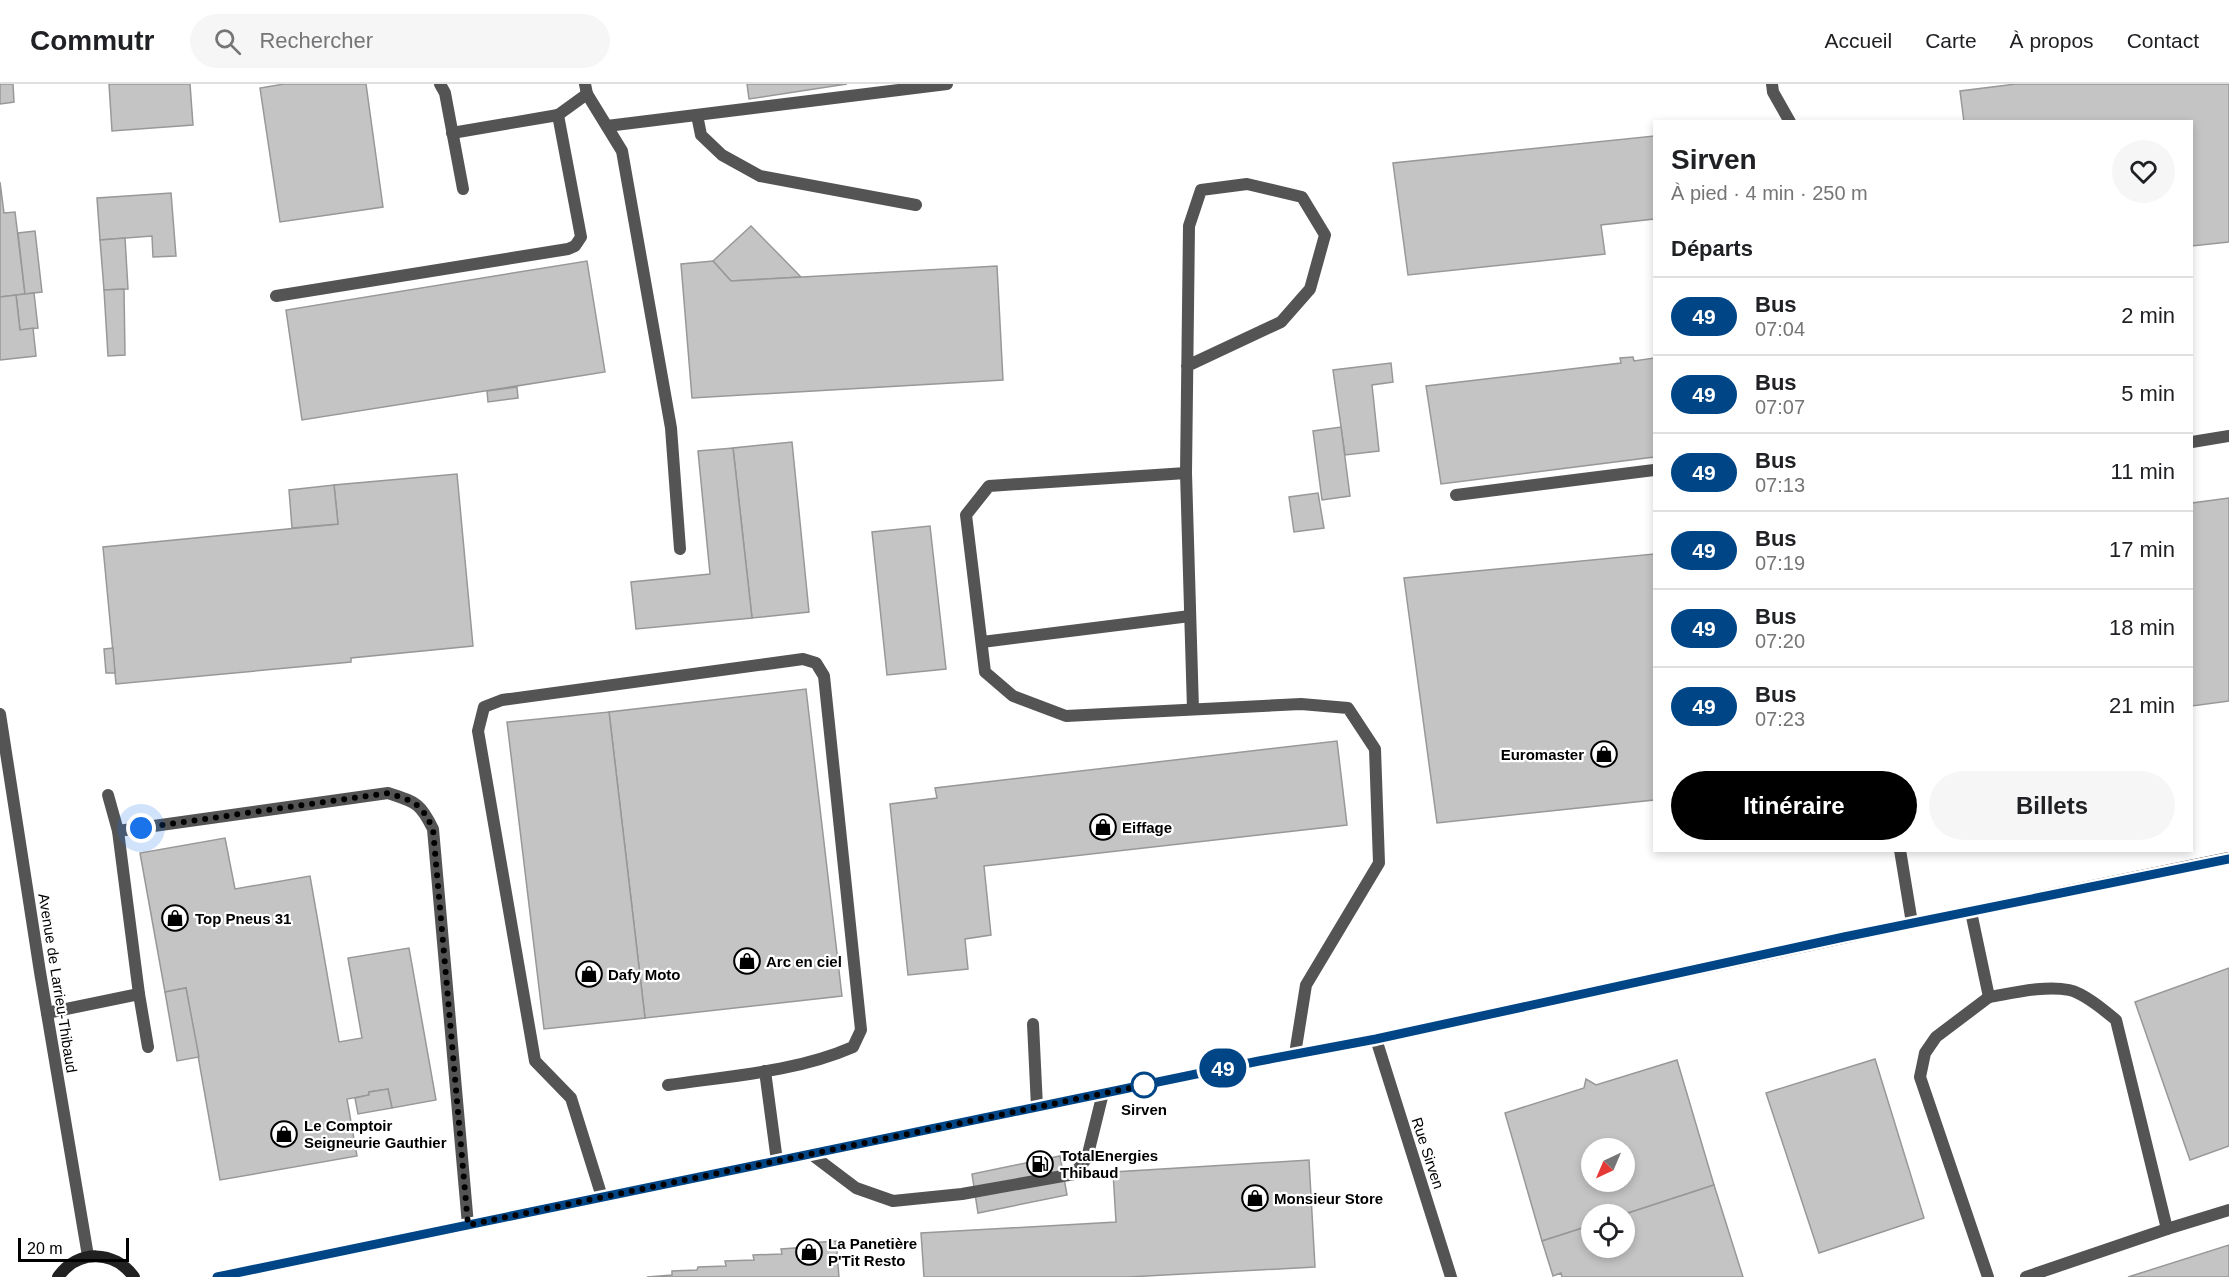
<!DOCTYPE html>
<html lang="fr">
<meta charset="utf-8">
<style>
body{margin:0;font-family:Helvetica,sans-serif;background:#f6f6f6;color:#202124;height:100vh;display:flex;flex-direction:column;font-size:22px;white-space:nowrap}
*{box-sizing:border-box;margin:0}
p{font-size:20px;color:#757577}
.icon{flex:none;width:33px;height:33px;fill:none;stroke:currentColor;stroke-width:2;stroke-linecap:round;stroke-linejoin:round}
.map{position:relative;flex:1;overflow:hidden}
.panel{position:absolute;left:1653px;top:36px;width:540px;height:732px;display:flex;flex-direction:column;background:#fff;border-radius:0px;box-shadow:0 3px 9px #0003}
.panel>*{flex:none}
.badge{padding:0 12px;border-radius:20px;font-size:21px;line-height:39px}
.needle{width:39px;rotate:224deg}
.buttons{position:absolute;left:1581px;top:1054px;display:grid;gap:12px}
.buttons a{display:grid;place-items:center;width:54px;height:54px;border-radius:50%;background:#fff;box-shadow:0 3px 9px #0003;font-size:30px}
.scale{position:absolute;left:18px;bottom:15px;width:111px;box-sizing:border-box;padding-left:6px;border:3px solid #000;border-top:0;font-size:16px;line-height:21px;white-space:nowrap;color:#000;-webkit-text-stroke:4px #fff;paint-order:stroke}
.you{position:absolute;width:30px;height:30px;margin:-15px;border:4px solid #fff;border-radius:50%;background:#1a73e8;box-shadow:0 0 0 9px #1a73e833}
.map>.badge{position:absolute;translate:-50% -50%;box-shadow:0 0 0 3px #fff}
h2{padding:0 18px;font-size:22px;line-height:54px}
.round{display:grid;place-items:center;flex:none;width:63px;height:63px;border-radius:32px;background:#f6f6f6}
.head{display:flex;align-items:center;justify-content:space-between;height:102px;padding:0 18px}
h1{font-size:28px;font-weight:800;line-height:45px}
.button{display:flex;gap:12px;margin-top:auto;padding:12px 18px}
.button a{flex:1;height:69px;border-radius:36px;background:#000;color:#fff;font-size:24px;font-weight:800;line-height:69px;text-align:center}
.button a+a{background:#f6f6f6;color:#202124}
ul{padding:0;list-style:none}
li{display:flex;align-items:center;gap:18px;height:78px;padding:0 18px;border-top:2px solid #e0e0e0}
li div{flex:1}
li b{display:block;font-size:22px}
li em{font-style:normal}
li .badge{min-width:66px;font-weight:700;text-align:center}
header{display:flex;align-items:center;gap:36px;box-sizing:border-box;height:84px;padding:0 30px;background:#fff;border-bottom:2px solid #e0e0e0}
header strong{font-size:28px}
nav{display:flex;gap:33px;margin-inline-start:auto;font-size:21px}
.search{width:420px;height:54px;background:#f6f6f6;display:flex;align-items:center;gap:15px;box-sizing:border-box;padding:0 21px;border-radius:33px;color:#757577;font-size:22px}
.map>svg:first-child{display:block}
.building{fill:#c4c4c4;stroke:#989898;stroke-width:1.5;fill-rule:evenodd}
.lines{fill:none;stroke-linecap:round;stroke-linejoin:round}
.lane{stroke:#545454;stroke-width:12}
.street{stroke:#545454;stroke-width:12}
.secondary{stroke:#212121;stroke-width:12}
.line-casing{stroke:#fff;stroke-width:14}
.line{stroke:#004687;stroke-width:9}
.walk{stroke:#000;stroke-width:6;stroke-dasharray:0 10.8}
.stop-dot{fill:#fff;stroke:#004687;stroke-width:3}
.labels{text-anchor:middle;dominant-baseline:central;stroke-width:4.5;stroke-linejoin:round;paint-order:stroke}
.poi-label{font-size:15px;font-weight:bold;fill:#000;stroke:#fff;text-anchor:start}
.street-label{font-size:15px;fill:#000;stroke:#fff}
.stop-label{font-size:15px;font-weight:bold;fill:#000;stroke:#fff}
</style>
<header>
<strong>Commutr</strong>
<div class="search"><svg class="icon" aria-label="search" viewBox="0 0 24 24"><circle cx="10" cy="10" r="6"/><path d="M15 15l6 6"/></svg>Rechercher</div>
<nav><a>Accueil</a><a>Carte</a><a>À propos</a><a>Contact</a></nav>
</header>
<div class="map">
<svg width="2229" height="1193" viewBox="0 0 2229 1193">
<rect width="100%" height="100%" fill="#fff"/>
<g class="building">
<path d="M0,0h13l1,18 -14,2z"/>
<path d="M109,0h81l3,41 -81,6z"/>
<path d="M284,0h82l17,123 -103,15 -20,-134z"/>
<path d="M747,0h100l-98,15z"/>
<path d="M2016,0h213v158l-37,4v-124h-228l-4,-31z"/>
<path d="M1654,52v83l-53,6 4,29 -197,21 -15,-112z"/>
<path d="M0,98l4,31 11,-1 10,82 -25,3z"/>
<path d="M171,109l5,63 -23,1 -1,-21 -52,4 -3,-42z"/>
<path d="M751,142l50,51 -70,4 -18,-20z"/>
<path d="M35,147l7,61 -17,2 -7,-61z"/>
<path d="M125,154l3,51 -24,1 -4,-50z"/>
<path d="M587,177l18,111 -303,48 -16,-110z"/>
<path d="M713,177l18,20 266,-15 6,114 -311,18 -11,-134z"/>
<path d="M124,205l1,66 -17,1 -4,-66z"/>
<path d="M34,209l4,35 -18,2 -4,-35z"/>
<path d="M16,211l4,35 13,-2 3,28 -36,4v-63z"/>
<path d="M1633,273l1,4 20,-3v99l-213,27 -15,-98 195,-23 -1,-5z"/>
<path d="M1391,279l2,19 -21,3 7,66 -34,4 -12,-85z"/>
<path d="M517,303l1,11 -30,4 -1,-11z"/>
<path d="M1341,343l9,69 -28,4 -9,-69z"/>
<path d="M792,358l17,170 -57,6 -19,-170z"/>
<path d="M733,364l19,170 -116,11 -5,-47 79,-8 -12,-123z"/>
<path d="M457,390l16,172 -122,12v4l-235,22 -13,-137 235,-23 -4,-39z"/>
<path d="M334,401l4,39 -46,4 -3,-38z"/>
<path d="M1318,409l6,35 -30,4 -5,-35z"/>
<path d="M2229,414v203l-37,5v-203z"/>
<path d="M930,442l16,143 -59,6 -15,-143z"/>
<path d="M1654,470v246l-217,23 -33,-245z"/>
<path d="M113,564l2,25h-9l-2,-24z"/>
<path d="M806,605l36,307 -197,22 -36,-306z"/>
<path d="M609,628l36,306 -101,11 -37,-307z"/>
<path d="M1337,657l10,84 -363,41 7,69 -26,4 3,30 -60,6 -18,-171 47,-6 -2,-10z"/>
<path d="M225,754l10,51 75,-13 29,166 23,-4 -14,-80 61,-10 27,152 -44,8 -4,-19 -19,3v3l-22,4 10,57 -137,24 -34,-192 -21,4 -25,-139z"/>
<path d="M2229,884v178l-39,14 -55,-158z"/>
<path d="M186,904l13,69 -22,4 -12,-69z"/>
<path d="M1875,975l49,159 -105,35 -53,-160z"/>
<path d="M1677,976l37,125 -92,30h-30v10l-50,16 -37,-128 79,-25 2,-9 10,6zM1592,1065h32v33h-32z"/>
<path d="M388,1005l4,19 -34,6 -3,-16 14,-3v-3z"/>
<path d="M1060,1072l7,39 -89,18 -6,-39z"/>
<path d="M1309,1076l6,107 -187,10h-204l-3,-44 195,-11 -3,-50z"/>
<path d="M1714,1101l29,92h-181l-1,-4 -8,3 -11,-35 50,-16v23h32v-33h-2z"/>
<path d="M836,1157l3,36h-192l25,-2v-4l25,-1 1,-3 28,-1 -1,-5 29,-1 -1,-5 29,-1 -1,-5 28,-2v-4z"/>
<path d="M2229,1161v32h-101z"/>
</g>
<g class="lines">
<g class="lane">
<path d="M440,0l5,9 18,96"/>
<path d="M1772,0l1,8 17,30"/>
<path d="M697,31l4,20 21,20 38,21 156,29"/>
<path d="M607,42l340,-42"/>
<path d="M452,49l106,-18 29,-21 35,57 49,277 9,121"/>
<path d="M276,212l292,-47 7,-3 6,-9 -23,-122"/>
<path d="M1187,282l94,-44 29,-33 15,-54 -23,-38 -55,-13 -46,6 -12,36 -3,247 7,236"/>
<path d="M2192,358l37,-6"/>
<path d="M1186,389l-197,13 -23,29 19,157 28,24 53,20 235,-12 47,4 27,41 4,114 -73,122 -11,69"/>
<path d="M1456,411l198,-25"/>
<path d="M982,558l208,-26"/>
<path d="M108,711l10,36"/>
<path d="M1900,766l12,73"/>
<path d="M1971,828l18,85c24,-4 56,-12 80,-7 15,3 35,20 47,30l51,209 62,-19"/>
<path d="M47,929l92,-19"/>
<path d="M1033,940l4,83"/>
<path d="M148,963l-9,-53 -21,-163 270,-38c27,9 32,9 45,36l35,396"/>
<path d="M765,987l12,90"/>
<path d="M811,1070l45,34 37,13 69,-7 112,-20 13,-16 16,-65"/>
<path d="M602,1113l-31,-99 -36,-37 -57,-330 6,-24 18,-7 301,-41 13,4 8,13 37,354 -8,17c-57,25 -124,29 -185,38"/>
<path d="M1988,1193l-68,-200 5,-24 11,-16 53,-40"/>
<path d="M2026,1193l141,-48"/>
</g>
<g class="street">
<path d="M585,0l2,10"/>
<path d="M0,630l40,258 48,284"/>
<path d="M1376,955l75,238"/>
</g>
<g class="secondary">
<path d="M58,1193c20,-28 56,-27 76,0"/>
<path d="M217,1193l1042,-216 117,-22 536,-116 317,-65"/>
</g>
</g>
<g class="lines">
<g class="line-casing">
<path id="line" d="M217,1193l1042,-216 117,-22 468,-102 385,-78"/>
</g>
<use href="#line" class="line"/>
<path class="walk" d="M141,744l247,-35c27,9 32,9 45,36l35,396 676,-140"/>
</g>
<defs>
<g id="shop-ring" transform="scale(1.35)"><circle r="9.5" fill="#fff" stroke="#000" stroke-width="1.5"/><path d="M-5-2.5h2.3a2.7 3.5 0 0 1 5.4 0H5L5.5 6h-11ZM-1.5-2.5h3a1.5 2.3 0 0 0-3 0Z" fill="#000"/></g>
<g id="fuel-ring" transform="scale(1.35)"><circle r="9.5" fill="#fff" stroke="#000" stroke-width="1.5"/><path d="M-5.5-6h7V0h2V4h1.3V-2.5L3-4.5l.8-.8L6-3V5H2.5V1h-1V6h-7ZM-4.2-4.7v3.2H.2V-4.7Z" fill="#000"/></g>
</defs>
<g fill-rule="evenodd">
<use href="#shop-ring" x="1604" y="670"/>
<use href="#shop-ring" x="1103" y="743"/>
<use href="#shop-ring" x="175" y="834"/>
<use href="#shop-ring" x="747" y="877"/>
<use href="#shop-ring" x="589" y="890"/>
<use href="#shop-ring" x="284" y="1050"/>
<use href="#fuel-ring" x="1040" y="1080"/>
<use href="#shop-ring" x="1255" y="1114"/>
<use href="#shop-ring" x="809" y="1168"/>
</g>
<circle class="stop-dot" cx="1144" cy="1001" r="12"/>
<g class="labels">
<g class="poi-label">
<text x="1584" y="670" text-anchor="end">Euromaster</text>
<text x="1122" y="743">Eiffage</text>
<text x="195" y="834">Top Pneus 31</text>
<text x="766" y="877">Arc en ciel</text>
<text x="608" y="890">Dafy Moto</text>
<text x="304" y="1041">Le Comptoir<tspan x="304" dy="17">Seigneurie Gauthier</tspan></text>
<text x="1060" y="1071">TotalEnergies<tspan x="1060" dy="17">Thibaud</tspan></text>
<text x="1274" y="1114">Monsieur Store</text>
<text x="828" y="1159">La Panetière<tspan x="828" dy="17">P'Tit Resto</tspan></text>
</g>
<g class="street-label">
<text transform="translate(58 899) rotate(81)">Avenue de Larrieu-Thibaud</text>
<text transform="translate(1428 1069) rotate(72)">Rue Sirven</text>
</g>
<g class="stop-label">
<text x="1144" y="1025">Sirven</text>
</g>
</g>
</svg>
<div class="buttons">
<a><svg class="needle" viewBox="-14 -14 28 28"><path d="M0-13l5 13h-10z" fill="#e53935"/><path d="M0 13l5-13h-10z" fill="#757577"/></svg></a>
<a><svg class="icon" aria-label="locate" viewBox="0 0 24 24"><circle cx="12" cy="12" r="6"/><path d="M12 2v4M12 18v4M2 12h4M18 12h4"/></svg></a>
</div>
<div class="scale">20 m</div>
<div class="you" style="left:141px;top:744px"></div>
<b class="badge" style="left:1223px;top:984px;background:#004687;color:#fff">49</b>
<section class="panel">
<div class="head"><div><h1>Sirven</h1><p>À pied · 4 min · 250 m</p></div><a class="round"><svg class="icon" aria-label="heart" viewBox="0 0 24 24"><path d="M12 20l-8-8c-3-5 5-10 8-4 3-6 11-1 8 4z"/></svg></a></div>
<h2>Départs</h2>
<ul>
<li><span class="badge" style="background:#004687;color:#fff">49</span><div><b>Bus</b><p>07:04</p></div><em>2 min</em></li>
<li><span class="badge" style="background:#004687;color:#fff">49</span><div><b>Bus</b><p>07:07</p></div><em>5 min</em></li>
<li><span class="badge" style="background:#004687;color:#fff">49</span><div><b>Bus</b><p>07:13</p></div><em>11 min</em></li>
<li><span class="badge" style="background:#004687;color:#fff">49</span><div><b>Bus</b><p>07:19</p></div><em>17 min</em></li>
<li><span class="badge" style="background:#004687;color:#fff">49</span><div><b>Bus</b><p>07:20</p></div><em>18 min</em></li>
<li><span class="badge" style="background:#004687;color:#fff">49</span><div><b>Bus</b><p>07:23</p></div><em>21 min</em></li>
</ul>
<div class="button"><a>Itinéraire</a><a>Billets</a></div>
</section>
</div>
